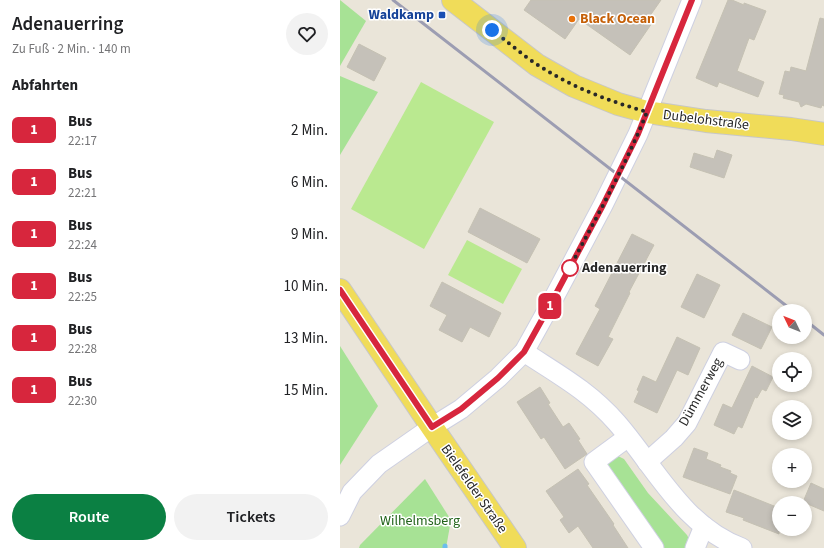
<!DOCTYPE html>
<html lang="de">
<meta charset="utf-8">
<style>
body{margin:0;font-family:"Source Sans 3",sans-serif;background:#f2f2f2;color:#202124;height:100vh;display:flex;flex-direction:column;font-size:15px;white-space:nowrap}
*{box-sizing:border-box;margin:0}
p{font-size:13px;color:#757577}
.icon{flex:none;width:22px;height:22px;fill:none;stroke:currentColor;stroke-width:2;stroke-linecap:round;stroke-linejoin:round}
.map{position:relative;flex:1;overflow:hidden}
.panel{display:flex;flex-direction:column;background:#fff;width:340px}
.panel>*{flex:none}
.badge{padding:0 8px;border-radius:6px;font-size:14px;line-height:26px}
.needle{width:26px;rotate:313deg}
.fabs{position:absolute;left:432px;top:304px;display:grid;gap:8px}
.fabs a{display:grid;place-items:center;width:40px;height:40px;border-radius:50%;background:#fff;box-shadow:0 2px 6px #0003;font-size:20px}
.you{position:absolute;width:20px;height:20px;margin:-10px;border:3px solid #fff;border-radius:50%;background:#1a73e8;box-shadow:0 0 0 6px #1a73e833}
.map>.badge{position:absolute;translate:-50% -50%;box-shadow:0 0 0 2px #fff}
h2{padding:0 12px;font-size:15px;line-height:36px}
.round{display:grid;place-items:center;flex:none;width:42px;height:42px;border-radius:21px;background:#f2f2f2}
.head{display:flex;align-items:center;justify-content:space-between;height:68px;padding:0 12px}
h1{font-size:19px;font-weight:600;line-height:30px}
.cta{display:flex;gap:8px;margin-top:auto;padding:8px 12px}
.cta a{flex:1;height:46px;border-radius:24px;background:#0b8043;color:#fff;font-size:16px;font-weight:600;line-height:46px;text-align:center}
.cta a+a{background:#f2f2f2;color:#202124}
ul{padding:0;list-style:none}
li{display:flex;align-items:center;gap:12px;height:52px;padding:0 12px}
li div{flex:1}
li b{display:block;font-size:15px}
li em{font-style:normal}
li .badge{min-width:44px;font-weight:700;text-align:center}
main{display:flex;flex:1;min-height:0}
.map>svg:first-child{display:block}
.green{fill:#a7e295}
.pitch{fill:#bae990}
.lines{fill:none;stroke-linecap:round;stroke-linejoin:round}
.stream{stroke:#6bbded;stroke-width:5}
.building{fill:#c5c1b9;stroke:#c5c1b3}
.minor-casing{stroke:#ced0e1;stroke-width:21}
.major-casing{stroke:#c7c7c7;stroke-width:24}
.minor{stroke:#fff;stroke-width:19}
.major{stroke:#f0dc59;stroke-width:22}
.rail{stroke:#9c9db2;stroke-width:3}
.line-casing{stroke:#fff;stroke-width:9}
.line{stroke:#d7263d;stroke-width:6}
.walk{stroke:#282828;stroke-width:4;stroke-dasharray:0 7.2}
.transit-dot{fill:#1a4fb4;stroke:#fff;stroke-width:1.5}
.food-dot{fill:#e8710a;stroke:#fff;stroke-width:1.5}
.stop-dot{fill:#fff;stroke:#d7263d;stroke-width:2}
.labels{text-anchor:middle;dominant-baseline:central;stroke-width:3;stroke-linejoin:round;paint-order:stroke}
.transit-label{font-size:14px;font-weight:bold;fill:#164399;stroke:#fff;text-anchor:end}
.food-label{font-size:14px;font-weight:bold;fill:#c56008;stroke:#fff;text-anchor:start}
.street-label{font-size:14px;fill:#282828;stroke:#fff}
.stop-label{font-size:14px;font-weight:bold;fill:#282828;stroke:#fff;text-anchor:start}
.park-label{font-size:14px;fill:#216319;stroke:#fff}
</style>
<main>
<section class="panel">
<div class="head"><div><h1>Adenauerring</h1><p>Zu Fuß · 2 Min. · 140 m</p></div><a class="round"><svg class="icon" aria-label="heart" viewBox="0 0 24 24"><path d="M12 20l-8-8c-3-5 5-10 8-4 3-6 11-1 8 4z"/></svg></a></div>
<h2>Abfahrten</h2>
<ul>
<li><span class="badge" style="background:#d7263d;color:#fff">1</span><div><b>Bus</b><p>22:17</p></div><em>2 Min.</em></li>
<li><span class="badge" style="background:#d7263d;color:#fff">1</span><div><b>Bus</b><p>22:21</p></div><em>6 Min.</em></li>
<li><span class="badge" style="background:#d7263d;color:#fff">1</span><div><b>Bus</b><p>22:24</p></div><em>9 Min.</em></li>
<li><span class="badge" style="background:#d7263d;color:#fff">1</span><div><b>Bus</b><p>22:25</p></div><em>10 Min.</em></li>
<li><span class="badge" style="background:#d7263d;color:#fff">1</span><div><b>Bus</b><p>22:28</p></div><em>13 Min.</em></li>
<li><span class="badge" style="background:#d7263d;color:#fff">1</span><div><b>Bus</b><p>22:30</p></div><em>15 Min.</em></li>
</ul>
<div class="cta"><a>Route</a><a>Tickets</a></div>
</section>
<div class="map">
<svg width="484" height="548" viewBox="0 0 484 548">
<rect width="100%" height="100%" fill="#eae5d9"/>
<g class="green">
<path d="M0,0l26,21 -26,45z"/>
<path d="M0,76l38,16 -38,63z"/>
<path d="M0,346l38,60 -38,59z"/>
<path d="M278,456l6,3 24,34 39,42 2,4 -4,9h-23l-54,-82v-3z"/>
<path d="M85,479l26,41 -5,28h-87l1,-3z"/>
</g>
<g class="pitch">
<path d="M81,82l73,40 -70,127 -73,-40z"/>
<path d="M127,240l55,29 -19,35 -55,-29z"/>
</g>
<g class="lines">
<path class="stream" d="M105,548v-2"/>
</g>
<g class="building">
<path d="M191,0h130l-14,20 5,3 -22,32 -51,-36 -14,20 -41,-29z"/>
<path d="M388,0h4l12,5v-2l22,8 -12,29 -5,-2 -12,33 27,11 -6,15 -39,-15 -2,5 -21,-9z"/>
<path d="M480,18l4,1v87l-2,-1 -1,3 -15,-4 -5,3 -2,-5 -16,-4 1,-3 -5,-1 6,-23 5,1 1,-5 15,4z"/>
<path d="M19,44l27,14 -12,23 -27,-14z"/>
<path d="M377,150l15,5 -8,23 -34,-11 4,-14 20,6z"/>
<path d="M140,208l60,31 -13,24 -59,-31z"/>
<path d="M292,234l22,11 -25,47 1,1 -22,44 5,2 -15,27 -22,-12 24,-45 -5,-3z"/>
<path d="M357,274l23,11 -16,33 -23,-11z"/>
<path d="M102,282l59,31 -12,24 -19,-10 -8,15 -23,-12 8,-15 -17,-9z"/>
<path d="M403,313l29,14 -11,22 -29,-14z"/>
<path d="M337,337l23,11 -12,27 -11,-5 -20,43 -23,-11 5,-11 -2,-1 6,-14 13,6z"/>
<path d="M412,366l21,11 -7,14 -4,-2 -5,9 -2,-1 -13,31 -4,-2 -4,8 -20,-9 9,-21 9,4z"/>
<path d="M200,387l10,16 -2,1 15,23 6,-4 11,16 -2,1 9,14 -22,15 -21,-32 -3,2 -24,-37z"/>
<path d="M354,448l14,5 -2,6 15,6 -1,2 11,4 -1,2 7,3 -7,18 -47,-17z"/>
<path d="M238,469l11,15 -2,1 27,39 -1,1 15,23h-35l-15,-22 -9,7 -9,-13 4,-3 -18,-26z"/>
<path d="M471,483l13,6v22l-21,-9z"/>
<path d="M394,490l45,18v26l-36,-14 1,-2 -18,-6z"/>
</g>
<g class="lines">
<g class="minor-casing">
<g id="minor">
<path d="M184,352c35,23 65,39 93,71 39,45 66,103 125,125"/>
<path d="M288,437l-34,25 60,86"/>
<path d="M307,462l27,-24 13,-15 36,-71 17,8"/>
<path d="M0,516l12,-24 27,-28 53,-37 29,-18 37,-31 26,-26 25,-45 54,-102 35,-71 54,-134"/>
<path d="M355,548l9,-22"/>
</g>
</g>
<g class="major-casing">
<g id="major">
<path d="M113,0l84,65 37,21 44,18 29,8 59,9 85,8 33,5"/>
<path d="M0,290l92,137 83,121"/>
</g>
</g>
<use href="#minor" class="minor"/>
<use href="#major" class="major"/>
<g class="rail">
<path d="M53,0l400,311"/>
<path d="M465,320l19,15"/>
</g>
</g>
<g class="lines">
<g class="line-casing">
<path id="line" d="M0,290l92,137 29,-18 37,-31 26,-26 25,-45 54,-102 35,-71 54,-134"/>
</g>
<use href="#line" class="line"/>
<path class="walk" d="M152,30c15,11 30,25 46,35 33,22 71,36 109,47 -22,55 -51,106 -78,157l1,-1"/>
</g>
<rect class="transit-dot" x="98" y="11" width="8" height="8" rx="2"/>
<circle class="food-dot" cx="232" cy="19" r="4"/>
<circle class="stop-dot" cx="230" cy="268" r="8"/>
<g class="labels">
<g class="transit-label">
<text x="94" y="15">Waldkamp</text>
</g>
<g class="food-label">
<text x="240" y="19">Black Ocean</text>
</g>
<g class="street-label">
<text transform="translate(366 120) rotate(7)">Dubelohstraße</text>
<text transform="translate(361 392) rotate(-61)">Dümmerweg</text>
<text transform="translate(134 489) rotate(55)">Bielefelder Straße</text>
</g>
<g class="stop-label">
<text x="242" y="268">Adenauerring</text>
</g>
<g class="park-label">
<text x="80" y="521">Wilhelmsberg</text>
</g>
</g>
</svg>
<div class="fabs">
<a><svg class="needle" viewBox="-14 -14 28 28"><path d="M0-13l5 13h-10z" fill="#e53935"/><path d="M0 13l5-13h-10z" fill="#757577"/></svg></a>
<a><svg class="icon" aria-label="locate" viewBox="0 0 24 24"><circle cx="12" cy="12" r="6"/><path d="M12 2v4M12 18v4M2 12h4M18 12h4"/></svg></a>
<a><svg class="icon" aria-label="layers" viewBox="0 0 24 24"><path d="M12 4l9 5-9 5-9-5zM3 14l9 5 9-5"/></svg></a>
<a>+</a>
<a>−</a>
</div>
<div class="you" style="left:152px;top:30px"></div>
<b class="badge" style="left:210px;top:306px;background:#d7263d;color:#fff">1</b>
</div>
</main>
